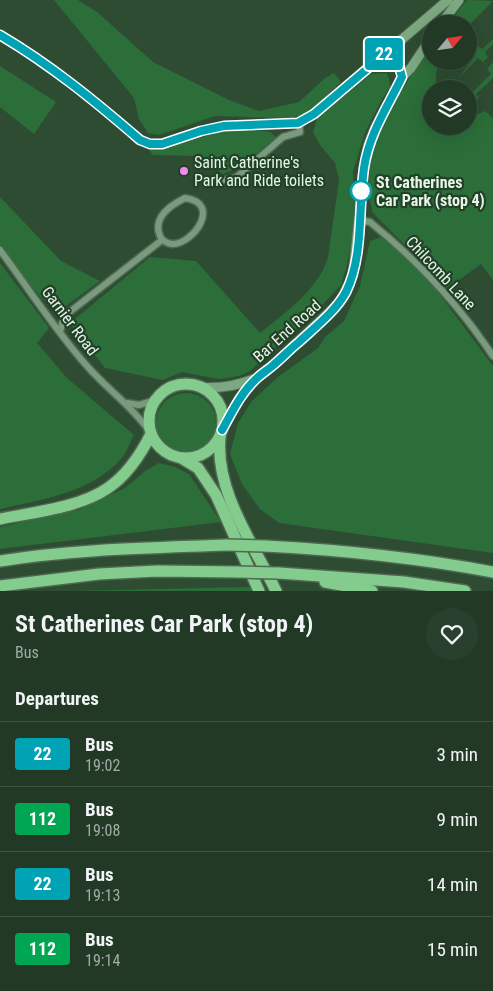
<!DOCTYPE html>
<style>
body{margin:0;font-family:"Roboto Condensed",sans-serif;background:#2a402e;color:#f1f3f6;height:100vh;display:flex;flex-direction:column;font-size:19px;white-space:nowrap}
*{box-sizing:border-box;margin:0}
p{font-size:16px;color:#a2aca7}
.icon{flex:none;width:28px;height:28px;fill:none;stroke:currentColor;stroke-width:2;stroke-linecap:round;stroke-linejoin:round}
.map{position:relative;height:591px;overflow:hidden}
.sheet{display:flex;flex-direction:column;background:#223926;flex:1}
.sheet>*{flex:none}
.badge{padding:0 10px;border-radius:4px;font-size:18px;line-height:32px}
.needle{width:32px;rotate:61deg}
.controls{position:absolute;left:422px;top:15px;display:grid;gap:10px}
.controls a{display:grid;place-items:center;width:55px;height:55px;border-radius:50%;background:#223926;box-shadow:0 5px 20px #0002,0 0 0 1px #3f5343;font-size:25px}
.map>.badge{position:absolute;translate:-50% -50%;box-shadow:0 0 0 2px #fff}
h2{padding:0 15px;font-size:19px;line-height:45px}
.round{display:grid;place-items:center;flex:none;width:52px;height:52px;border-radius:26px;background:#2a402e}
.headline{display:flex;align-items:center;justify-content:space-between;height:85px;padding:0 15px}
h1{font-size:24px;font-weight:700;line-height:38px}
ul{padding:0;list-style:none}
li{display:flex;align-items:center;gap:15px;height:65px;padding:0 15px;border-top:1px solid #3f5343}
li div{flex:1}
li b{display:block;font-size:19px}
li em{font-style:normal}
li .badge{min-width:55px;font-weight:700;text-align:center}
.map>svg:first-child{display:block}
.green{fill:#2b6e39}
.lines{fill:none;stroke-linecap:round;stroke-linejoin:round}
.street-casing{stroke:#4f6852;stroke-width:9}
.secondary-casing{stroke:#4f6852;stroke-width:11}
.highway-casing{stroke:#4f6852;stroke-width:14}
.street{stroke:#799a7d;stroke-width:6}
.secondary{stroke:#7ca982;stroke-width:9}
.highway{stroke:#84cc8e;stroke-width:11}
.highway-bridge-casing{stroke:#4f6852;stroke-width:14;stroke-linecap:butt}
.highway-bridge{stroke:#84cc8e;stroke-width:11}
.line-casing{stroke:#fff;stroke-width:11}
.line{stroke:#00a3b4;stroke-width:8}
.poi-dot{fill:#f389f1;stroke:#234128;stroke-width:2}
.stop-dot{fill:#fff;stroke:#00a3b4;stroke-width:2.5}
.labels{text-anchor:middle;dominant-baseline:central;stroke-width:4.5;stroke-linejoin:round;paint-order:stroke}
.poi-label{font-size:16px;fill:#e5f6e6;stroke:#234128;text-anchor:start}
.stop-label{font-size:16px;font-weight:bold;fill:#e5f6e6;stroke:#234128;text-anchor:start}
.street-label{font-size:16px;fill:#e5f6e6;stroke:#234128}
</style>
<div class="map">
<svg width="493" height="591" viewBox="0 0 493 591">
<rect width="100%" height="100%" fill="#2e4c32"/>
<g class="green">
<path d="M54,0h24l19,12 56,50 76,38 30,11 40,-9 26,-24 9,-5 7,9 -35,34 -22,2 -69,-2 -56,19 -11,-2 -9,-14 -5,-21z"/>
<path d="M467,0l26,1 -24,24v-1h-21z"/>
<path d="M493,39v5l-8,8 3,5 -5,5 -5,-4 -20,21 17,-23 -4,-4 6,-7 5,4z"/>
<path d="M431,47v14h10c-6,9 -6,18 -4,28h-6v37h38v-12l7,1 9,-4 8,7v162l-12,-16 -33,24 -75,-75 -5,-18 2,-33 9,-35 31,-50z"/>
<path d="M493,62v16l-17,16 3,4 -4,3 -6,-1v-4l22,-22 -4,-5z"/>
<path d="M0,66l56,36 -22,32 -34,-27z"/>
<path d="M386,73l3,5 1,10 -8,11 -17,33 -12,40 2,31 -3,36 -6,30 -5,16 -19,20 -72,66 -8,4 -13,3 -11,1 -36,-7 -19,8 -58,-12 -35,-45 80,-66 46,4 64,72c25,-20 59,-44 68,-76l11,-77 -4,-17 -15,-18 -7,-13 4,-13 54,-45z"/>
<path d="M254,130l16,2 6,5c-17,14 -33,31 -54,37l-12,-13 -9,-5 -48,-1 -9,-11 20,4 55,-16z"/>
<path d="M0,197l61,64 39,20 -37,27 -21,-9 -42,-52z"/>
<path d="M381,237l42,35 70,94v187l-214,-30 -19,-14 -18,-25 -12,-30 8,-31 13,-21 27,-25 40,-29 7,-11 19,-16 16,-35 10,-45z"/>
<path d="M0,263l49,65 -12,15 30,35 67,57c-4,7 -7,17 -13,24 -29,33 -80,41 -121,50z"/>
<circle cx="186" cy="423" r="30"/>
<path d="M159,463l16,4 14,7 32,48 -221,27v-22l79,-17 46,-22 20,-17z"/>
<path d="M250,587l2,4h-185h2z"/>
</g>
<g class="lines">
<g class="street-casing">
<g id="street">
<path d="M0,35c51,30 96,67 141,105l9,4 12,1 49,-17 34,-3 54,-2 15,-9 73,-62"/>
<path d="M223,180h7l8,-4 45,-39 17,-5 -1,-9"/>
<path d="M185,198c37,5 9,46 -13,46 -6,-1 -10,-3 -12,-8 -8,-19 11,-31 25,-38z"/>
<path d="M360,220l10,2c47,38 89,83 123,134"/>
<path d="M0,250c29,39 55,80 87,116 20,23 45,40 63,66"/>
<path d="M60,332l3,-12 4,-6 95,-74"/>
<path d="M127,403l12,2 17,-5"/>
</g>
</g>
<g class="secondary-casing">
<g id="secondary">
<path d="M441,24l18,-24"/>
<path d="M402,77l9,-9 20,-30"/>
<path d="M201,387c19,2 35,-1 53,-8"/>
<path d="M222,430l18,-32 16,-19 15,-12 69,-65 13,-27 11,-107 4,-22 7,-18 27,-51 -3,-11 -12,-14 61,-52"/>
</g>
</g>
<g class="highway-casing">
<g id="highway">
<circle cx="186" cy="421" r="37"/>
<path d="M220,437c-5,55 33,106 56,154"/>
<path d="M183,459l15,9 18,27 43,96"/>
<path d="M0,519c34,-7 79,-11 108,-31 19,-13 33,-34 43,-54"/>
<path d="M265,546c77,4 153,12 228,26"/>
<path d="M0,561c75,-12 151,-13 226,-16"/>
<path d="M279,573l125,9 61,9"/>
<path d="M325,582l47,9"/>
<path d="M0,586l99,-12 58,-3 81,1"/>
</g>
</g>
<use href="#street" class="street"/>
<use href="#secondary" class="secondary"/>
<use href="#highway" class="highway"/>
<g class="highway-bridge-casing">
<g id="highway-bridge">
<path d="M226,545l39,1"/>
<path d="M238,572l41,1"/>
</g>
</g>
<use href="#highway-bridge" class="highway-bridge"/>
</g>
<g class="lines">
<g class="line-casing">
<path id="line" d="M0,35c51,30 96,67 140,105l10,4h12l39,-13 23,-5 74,-3 16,-9 73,-62 12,14 3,11c-15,31 -33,57 -38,91 -6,41 0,87 -18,124 -11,20 -31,35 -47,50 -10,8 -18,17 -28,25 -5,4 -11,8 -15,12 -15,14 -24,33 -34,51"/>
</g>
<use href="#line" class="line"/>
</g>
<circle class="poi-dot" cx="184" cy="171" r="5"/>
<circle class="stop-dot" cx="361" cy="191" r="10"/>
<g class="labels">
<g class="poi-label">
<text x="194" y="162">Saint Catherine's<tspan x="194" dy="18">Park and Ride toilets</tspan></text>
</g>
<g class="stop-label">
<text x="376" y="182">St Catherines<tspan x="376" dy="18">Car Park (stop 4)</tspan></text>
</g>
<g class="street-label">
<text transform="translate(441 273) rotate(47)">Chilcomb Lane</text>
<text transform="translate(70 321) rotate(53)">Garnier Road</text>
<text transform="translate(287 331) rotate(-42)">Bar End Road</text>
</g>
</g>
</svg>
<div class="controls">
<a><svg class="needle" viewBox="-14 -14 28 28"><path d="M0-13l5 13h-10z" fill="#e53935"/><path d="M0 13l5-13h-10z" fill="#a2aca7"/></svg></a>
<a><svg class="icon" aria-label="layers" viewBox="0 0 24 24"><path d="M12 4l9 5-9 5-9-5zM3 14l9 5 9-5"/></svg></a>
</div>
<b class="badge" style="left:384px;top:54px;background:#00a3b4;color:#fff">22</b>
</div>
<section class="sheet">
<div class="headline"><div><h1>St Catherines Car Park (stop 4)</h1><p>Bus</p></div><a class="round"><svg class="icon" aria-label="heart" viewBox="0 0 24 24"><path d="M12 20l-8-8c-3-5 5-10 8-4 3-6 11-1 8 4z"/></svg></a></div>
<h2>Departures</h2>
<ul>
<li><span class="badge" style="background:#00a3b4;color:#fff">22</span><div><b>Bus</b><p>19:02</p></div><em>3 min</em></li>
<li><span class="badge" style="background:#00a651;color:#fff">112</span><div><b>Bus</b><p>19:08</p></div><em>9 min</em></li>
<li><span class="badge" style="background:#00a3b4;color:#fff">22</span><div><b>Bus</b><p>19:13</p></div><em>14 min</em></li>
<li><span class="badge" style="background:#00a651;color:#fff">112</span><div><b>Bus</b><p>19:14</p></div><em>15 min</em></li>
</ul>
</section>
